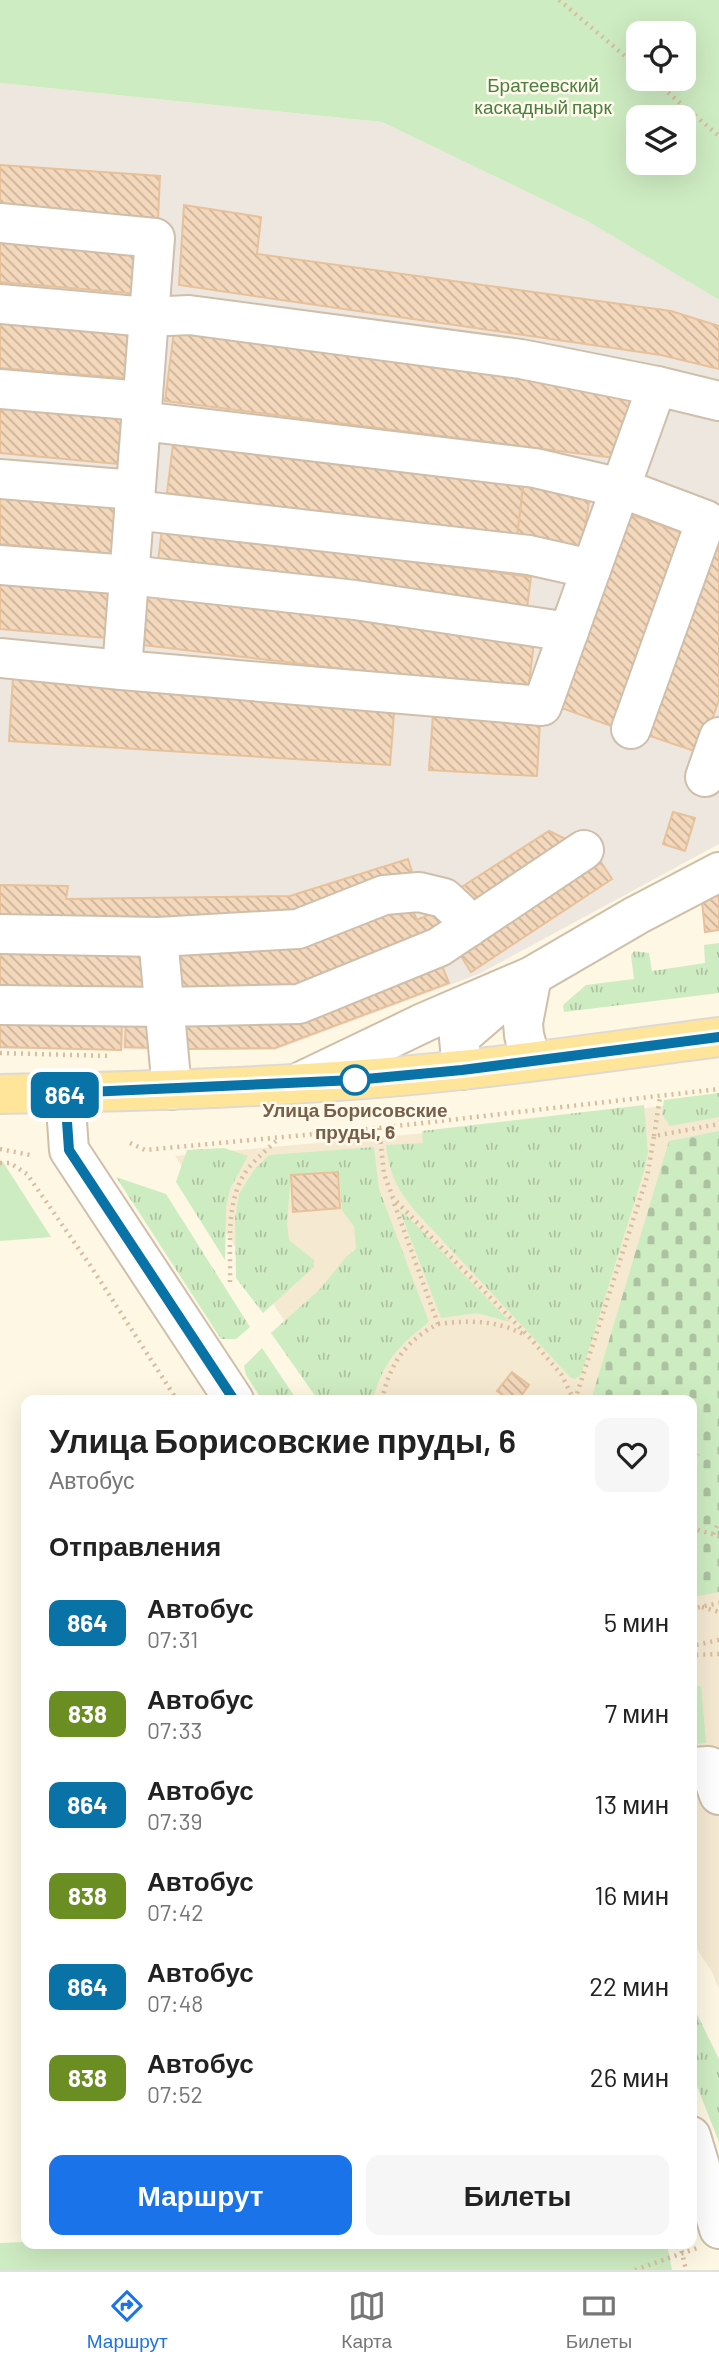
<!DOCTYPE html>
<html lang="ru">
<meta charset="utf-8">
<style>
body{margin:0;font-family:Barlow,sans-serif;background:#f6f6f6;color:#222;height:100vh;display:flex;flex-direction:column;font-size:26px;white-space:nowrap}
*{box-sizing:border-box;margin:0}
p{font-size:23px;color:#767676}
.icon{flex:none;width:38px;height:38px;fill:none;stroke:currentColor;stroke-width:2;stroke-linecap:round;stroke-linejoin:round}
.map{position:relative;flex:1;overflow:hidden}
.details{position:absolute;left:21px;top:1395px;width:676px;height:854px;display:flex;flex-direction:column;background:#fff;border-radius:14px;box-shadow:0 7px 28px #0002}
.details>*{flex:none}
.badge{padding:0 14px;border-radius:10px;font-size:24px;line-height:46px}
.controls{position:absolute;left:626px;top:21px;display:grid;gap:14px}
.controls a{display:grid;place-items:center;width:70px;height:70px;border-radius:14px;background:#fff;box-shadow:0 7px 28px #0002;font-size:35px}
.map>.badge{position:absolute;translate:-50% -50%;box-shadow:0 0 0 4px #fff}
h2{padding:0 28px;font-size:26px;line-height:63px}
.round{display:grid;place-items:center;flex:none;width:74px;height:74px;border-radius:14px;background:#f6f6f6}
.summary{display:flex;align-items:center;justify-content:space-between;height:119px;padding:0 28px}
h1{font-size:33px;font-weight:600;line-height:52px}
.button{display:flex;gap:14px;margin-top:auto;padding:14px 28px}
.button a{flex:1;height:80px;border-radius:14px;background:#1a73e8;color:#fff;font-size:28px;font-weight:600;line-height:80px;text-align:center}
.button a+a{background:#f6f6f6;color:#222}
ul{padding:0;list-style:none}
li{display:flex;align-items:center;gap:21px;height:91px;padding:0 28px}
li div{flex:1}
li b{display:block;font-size:26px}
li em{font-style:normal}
li .badge{min-width:77px;font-weight:700;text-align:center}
.tab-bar{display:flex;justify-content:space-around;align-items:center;height:98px;border-top:2px solid #e0e0e0;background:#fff;font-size:19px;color:#767676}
.tab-bar a{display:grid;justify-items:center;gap:4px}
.tab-bar .active{color:#1a73e8}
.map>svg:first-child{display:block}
.residential{fill:#f5e9d2}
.industrial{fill:#ede7df}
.grass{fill:url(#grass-tufts)}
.cemetery{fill:url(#cemetery-stones)}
.park{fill:#ceecc2;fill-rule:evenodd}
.building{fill:url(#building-back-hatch);stroke:#e7c19a;stroke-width:2}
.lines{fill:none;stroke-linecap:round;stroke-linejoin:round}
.minor-casing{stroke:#cfbfaa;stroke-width:42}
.major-casing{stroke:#ded9d3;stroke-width:42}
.path{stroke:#d9bc9e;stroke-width:4.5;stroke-dasharray:2 5;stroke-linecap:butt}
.minor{stroke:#fff;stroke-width:38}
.major{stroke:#fee59a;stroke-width:38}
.line-casing{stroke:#fff;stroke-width:16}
.line{stroke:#0973a7;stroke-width:10}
.stop-dot{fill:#fff;stroke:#0973a7;stroke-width:3.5}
.labels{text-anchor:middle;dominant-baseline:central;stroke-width:5;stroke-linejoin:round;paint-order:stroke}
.park-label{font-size:19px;fill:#4b7e40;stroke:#fffaec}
.stop-label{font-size:19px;font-weight:bold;fill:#775f48;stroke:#fffaec}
</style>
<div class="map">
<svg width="719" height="2270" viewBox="0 0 719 2270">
<defs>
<pattern id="grass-tufts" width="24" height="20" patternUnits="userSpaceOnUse" patternTransform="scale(1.75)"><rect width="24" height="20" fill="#ceecc2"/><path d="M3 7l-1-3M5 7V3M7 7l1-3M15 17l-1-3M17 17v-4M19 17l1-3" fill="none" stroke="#acc2a0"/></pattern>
<pattern id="cemetery-stones" width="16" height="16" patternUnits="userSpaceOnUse" patternTransform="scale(1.75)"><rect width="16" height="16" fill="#ceecc2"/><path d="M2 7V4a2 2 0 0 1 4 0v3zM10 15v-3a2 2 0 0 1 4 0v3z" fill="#acc2a0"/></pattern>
<pattern id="building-back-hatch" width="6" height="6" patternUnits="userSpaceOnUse" patternTransform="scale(1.75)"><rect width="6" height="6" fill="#f4d8bb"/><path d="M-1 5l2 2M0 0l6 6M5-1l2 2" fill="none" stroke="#cab29a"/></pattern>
</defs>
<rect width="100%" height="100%" fill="#fdf7e4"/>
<path class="residential" d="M719,1099v890l-7,-17 -21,-32v-540h-354l-162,-244 327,-30z"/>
<path class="industrial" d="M0,83l382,39 207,100 130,78v544l-240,130 -204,76 -275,-1z"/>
<g class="grass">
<path d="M719,943v50l-155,19 -1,-7 23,-20 48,-6 -3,-24 3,-4 15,2 3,18 53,-8 -1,-18z"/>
<path d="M719,1093v24l-49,9 -8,-12 2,-14z"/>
<path d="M644,1105l4,47 -4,19 -63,204 -6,4 -5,-2 -154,-165c-19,-24 -26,-35 -30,-67l37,-2 -1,-12z"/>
<path d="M374,1147l5,42 50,133c-30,23 -47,41 -56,78h-55l-47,-67 49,-44 27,-33 9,-7 -2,-23 -12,-15 -3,-40 -48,3 -4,49 2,17 25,20v7l-51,46 -27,-35 -1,-59 4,-25 15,-24 15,-15z"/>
<path d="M224,1148l24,8 -18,33 -4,18 -1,53 -49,-78 11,-32z"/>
<path d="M116,1177l50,17 84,133 -14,12h-15z"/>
<path d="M400,1211l8,6 102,105 -33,-9 -36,5z"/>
<path d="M262,1348l35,52h-35l-16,-25 -2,-9z"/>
<path d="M691,2002l28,57v83l-28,-71z"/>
</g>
<path class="cemetery" d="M719,1131v461l-25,5 -3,-11v-186h-100l78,-259z"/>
<g class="park">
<path d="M0,0h719v300l-130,-78 -207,-100 -382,-39zM684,33v46h-45v-46zM684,117v46h-45v-46z"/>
<path d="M0,1161l3,1 48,75 -51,4z"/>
<path d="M701,1686l5,57 -15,1v-57z"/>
<path d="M26,2242v2h641l5,26h-672v-27z"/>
</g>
<g class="building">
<path d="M0,165l160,11 -2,43 -158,-13z"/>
<path d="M184,205l77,12 -4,37 414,57 48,15v43l-58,-14 -482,-70z"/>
<path d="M0,229l144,12 -4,53 -140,-12z"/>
<path d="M0,315l129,11 -5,52 -124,-10z"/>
<path d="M174,331l457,58 -9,70 -457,-58z"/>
<path d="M0,401l122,10 -4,53 -118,-11z"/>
<path d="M174,436l350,43 -7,58 -350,-44z"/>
<path d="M524,479l67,10 -9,58 -65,-10z"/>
<path d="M0,492l118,10 -4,52 -114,-10z"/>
<path d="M629,514l54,19 -69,194 -55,-20z"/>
<path d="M719,517v183l-19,53 -59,-20z"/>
<path d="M162,529l369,48 -4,31 -369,-47z"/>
<path d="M0,577l122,10 -4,52 -118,-10z"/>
<path d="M149,588l386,46 -7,57 -386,-46z"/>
<path d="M13,677l382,24 -5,64 -381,-24z"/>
<path d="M433,714l107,7 -3,55 -108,-6z"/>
<path d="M673,812l22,6 -10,33 -22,-7z"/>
<path d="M549,831l27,13 -101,68 -15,-24z"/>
<path d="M595,853l17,26 -141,93 -17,-27z"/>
<path d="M408,859l6,19 -107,37 -307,8v-38l68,1 -2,13 224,-3z"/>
<path d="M719,889v41l-14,2 -4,-41z"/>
<path d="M407,898l10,22 26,-12 8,16 -149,72 -127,4 -1,-50z"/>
<path d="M0,943l145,3 -1,50 -144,-2z"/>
<path d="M440,961l9,22 -174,65 -97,1 1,-35z"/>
<path d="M126,1013h29l-1,35 -29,-1z"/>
<path d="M0,1020l122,2 -1,28 -121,-3z"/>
<path d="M338,1172l2,36 -47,4 -2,-37z"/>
<path d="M512,1372l17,13 -11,15h-8l-13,-9z"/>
</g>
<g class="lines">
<g class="minor-casing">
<g id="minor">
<path d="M0,223l155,15 -33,432 420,36 115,-320 62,15"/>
<path d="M0,304l148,13 41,-2 332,44 136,27"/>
<path d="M0,389l142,12"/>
<path d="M141,421l394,47 86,20 85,32 -75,209"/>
<path d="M0,479l135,11"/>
<path d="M134,510l395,45 62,14"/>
<path d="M0,565l129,10 226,25 214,32"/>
<path d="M0,658l122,12"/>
<path d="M705,777l14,-40"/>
<path d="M0,934l158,3 140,-8 86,-34 35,-3 25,6 15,14 9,16"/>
<path d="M158,937l14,153"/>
<path d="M0,1005l164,2 135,-3 140,-57 145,-97"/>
<path d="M531,1061l-7,-26 -1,-12 9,-47"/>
<path d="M462,1070l-3,-32 42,-36"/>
<path d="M298,1083l127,-61 107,-46 105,-61 82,-43"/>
<path d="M65,1093l4,57 165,250"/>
<path d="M691,1767l18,-1 10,29"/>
<path d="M691,2136l28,93"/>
</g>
</g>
<g class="major-casing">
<path id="major" d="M0,1094c154,-3 308,-7 461,-24 86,-9 172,-22 258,-33"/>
</g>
<g class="path">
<path d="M559,0l80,68"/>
<path d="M652,79l67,57"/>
<path d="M0,1053l111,3"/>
<path d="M379,1128l5,46 9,24 136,139 32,37 13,26"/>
<path d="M654,1136l6,-39"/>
<path d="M130,1143l15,7 234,-22 340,-39"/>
<path d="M0,1149l30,6"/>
<path d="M0,1163h10l17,11 63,91 87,135"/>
<path d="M230,1282c1,-38 -6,-86 21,-117 9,-10 19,-18 28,-27"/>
<path d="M438,1324c30,-4 59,-4 87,11"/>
<path d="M382,1400c7,-35 24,-60 56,-76l-44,-121"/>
<path d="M575,1400l72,-223 7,-41 65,-12"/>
<path d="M691,1467l7,-13"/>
<path d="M691,1528l28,8"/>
<path d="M713,1534l6,-12"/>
<path d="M702,1607l17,5"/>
<path d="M691,1609l28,-6"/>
<path d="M719,1640l-28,6 1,9 27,-1"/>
<path d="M680,2244l6,26"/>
<path d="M635,2270l62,-22"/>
</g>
<use href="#minor" class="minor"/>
<use href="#major" class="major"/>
</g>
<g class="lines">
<g class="line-casing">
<path id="line" d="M234,1400l-165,-250 -4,-57 290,-13 107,-10 257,-33"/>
</g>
<use href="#line" class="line"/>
</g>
<circle class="stop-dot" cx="355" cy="1080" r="14"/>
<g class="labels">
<g class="park-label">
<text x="543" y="84">Братеевский<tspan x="543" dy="22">каскадный парк</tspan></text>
</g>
<g class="stop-label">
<text x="355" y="1109">Улица Борисовские<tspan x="355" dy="22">пруды, 6</tspan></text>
</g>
</g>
</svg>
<div class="controls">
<a><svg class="icon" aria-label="locate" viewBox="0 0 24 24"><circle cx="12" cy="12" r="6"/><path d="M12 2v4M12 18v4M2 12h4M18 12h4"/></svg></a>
<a><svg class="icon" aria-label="layers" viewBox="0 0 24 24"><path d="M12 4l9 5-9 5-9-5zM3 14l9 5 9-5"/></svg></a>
</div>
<b class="badge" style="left:65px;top:1095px;background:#0973a7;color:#fff">864</b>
<section class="details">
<div class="summary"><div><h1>Улица Борисовские пруды, 6</h1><p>Автобус</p></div><a class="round"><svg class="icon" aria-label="heart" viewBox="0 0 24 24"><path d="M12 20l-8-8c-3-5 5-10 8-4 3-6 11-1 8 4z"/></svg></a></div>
<h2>Отправления</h2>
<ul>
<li><span class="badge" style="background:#0973a7;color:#fff">864</span><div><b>Автобус</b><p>07:31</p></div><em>5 мин</em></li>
<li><span class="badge" style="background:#6b8e23;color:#fff">838</span><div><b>Автобус</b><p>07:33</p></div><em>7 мин</em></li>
<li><span class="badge" style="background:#0973a7;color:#fff">864</span><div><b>Автобус</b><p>07:39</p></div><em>13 мин</em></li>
<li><span class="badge" style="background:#6b8e23;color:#fff">838</span><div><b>Автобус</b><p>07:42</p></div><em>16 мин</em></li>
<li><span class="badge" style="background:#0973a7;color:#fff">864</span><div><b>Автобус</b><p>07:48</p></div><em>22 мин</em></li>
<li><span class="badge" style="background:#6b8e23;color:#fff">838</span><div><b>Автобус</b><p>07:52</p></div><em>26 мин</em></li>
</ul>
<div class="button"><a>Маршрут</a><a>Билеты</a></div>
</section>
</div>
<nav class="tab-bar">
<a class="active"><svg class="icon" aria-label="directions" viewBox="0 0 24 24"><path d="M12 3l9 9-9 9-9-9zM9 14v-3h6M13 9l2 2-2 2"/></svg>Маршрут</a>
<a><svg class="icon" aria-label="map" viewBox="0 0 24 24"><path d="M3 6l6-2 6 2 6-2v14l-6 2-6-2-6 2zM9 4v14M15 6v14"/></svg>Карта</a>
<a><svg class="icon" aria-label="tickets" viewBox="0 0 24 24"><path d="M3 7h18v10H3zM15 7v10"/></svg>Билеты</a>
</nav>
